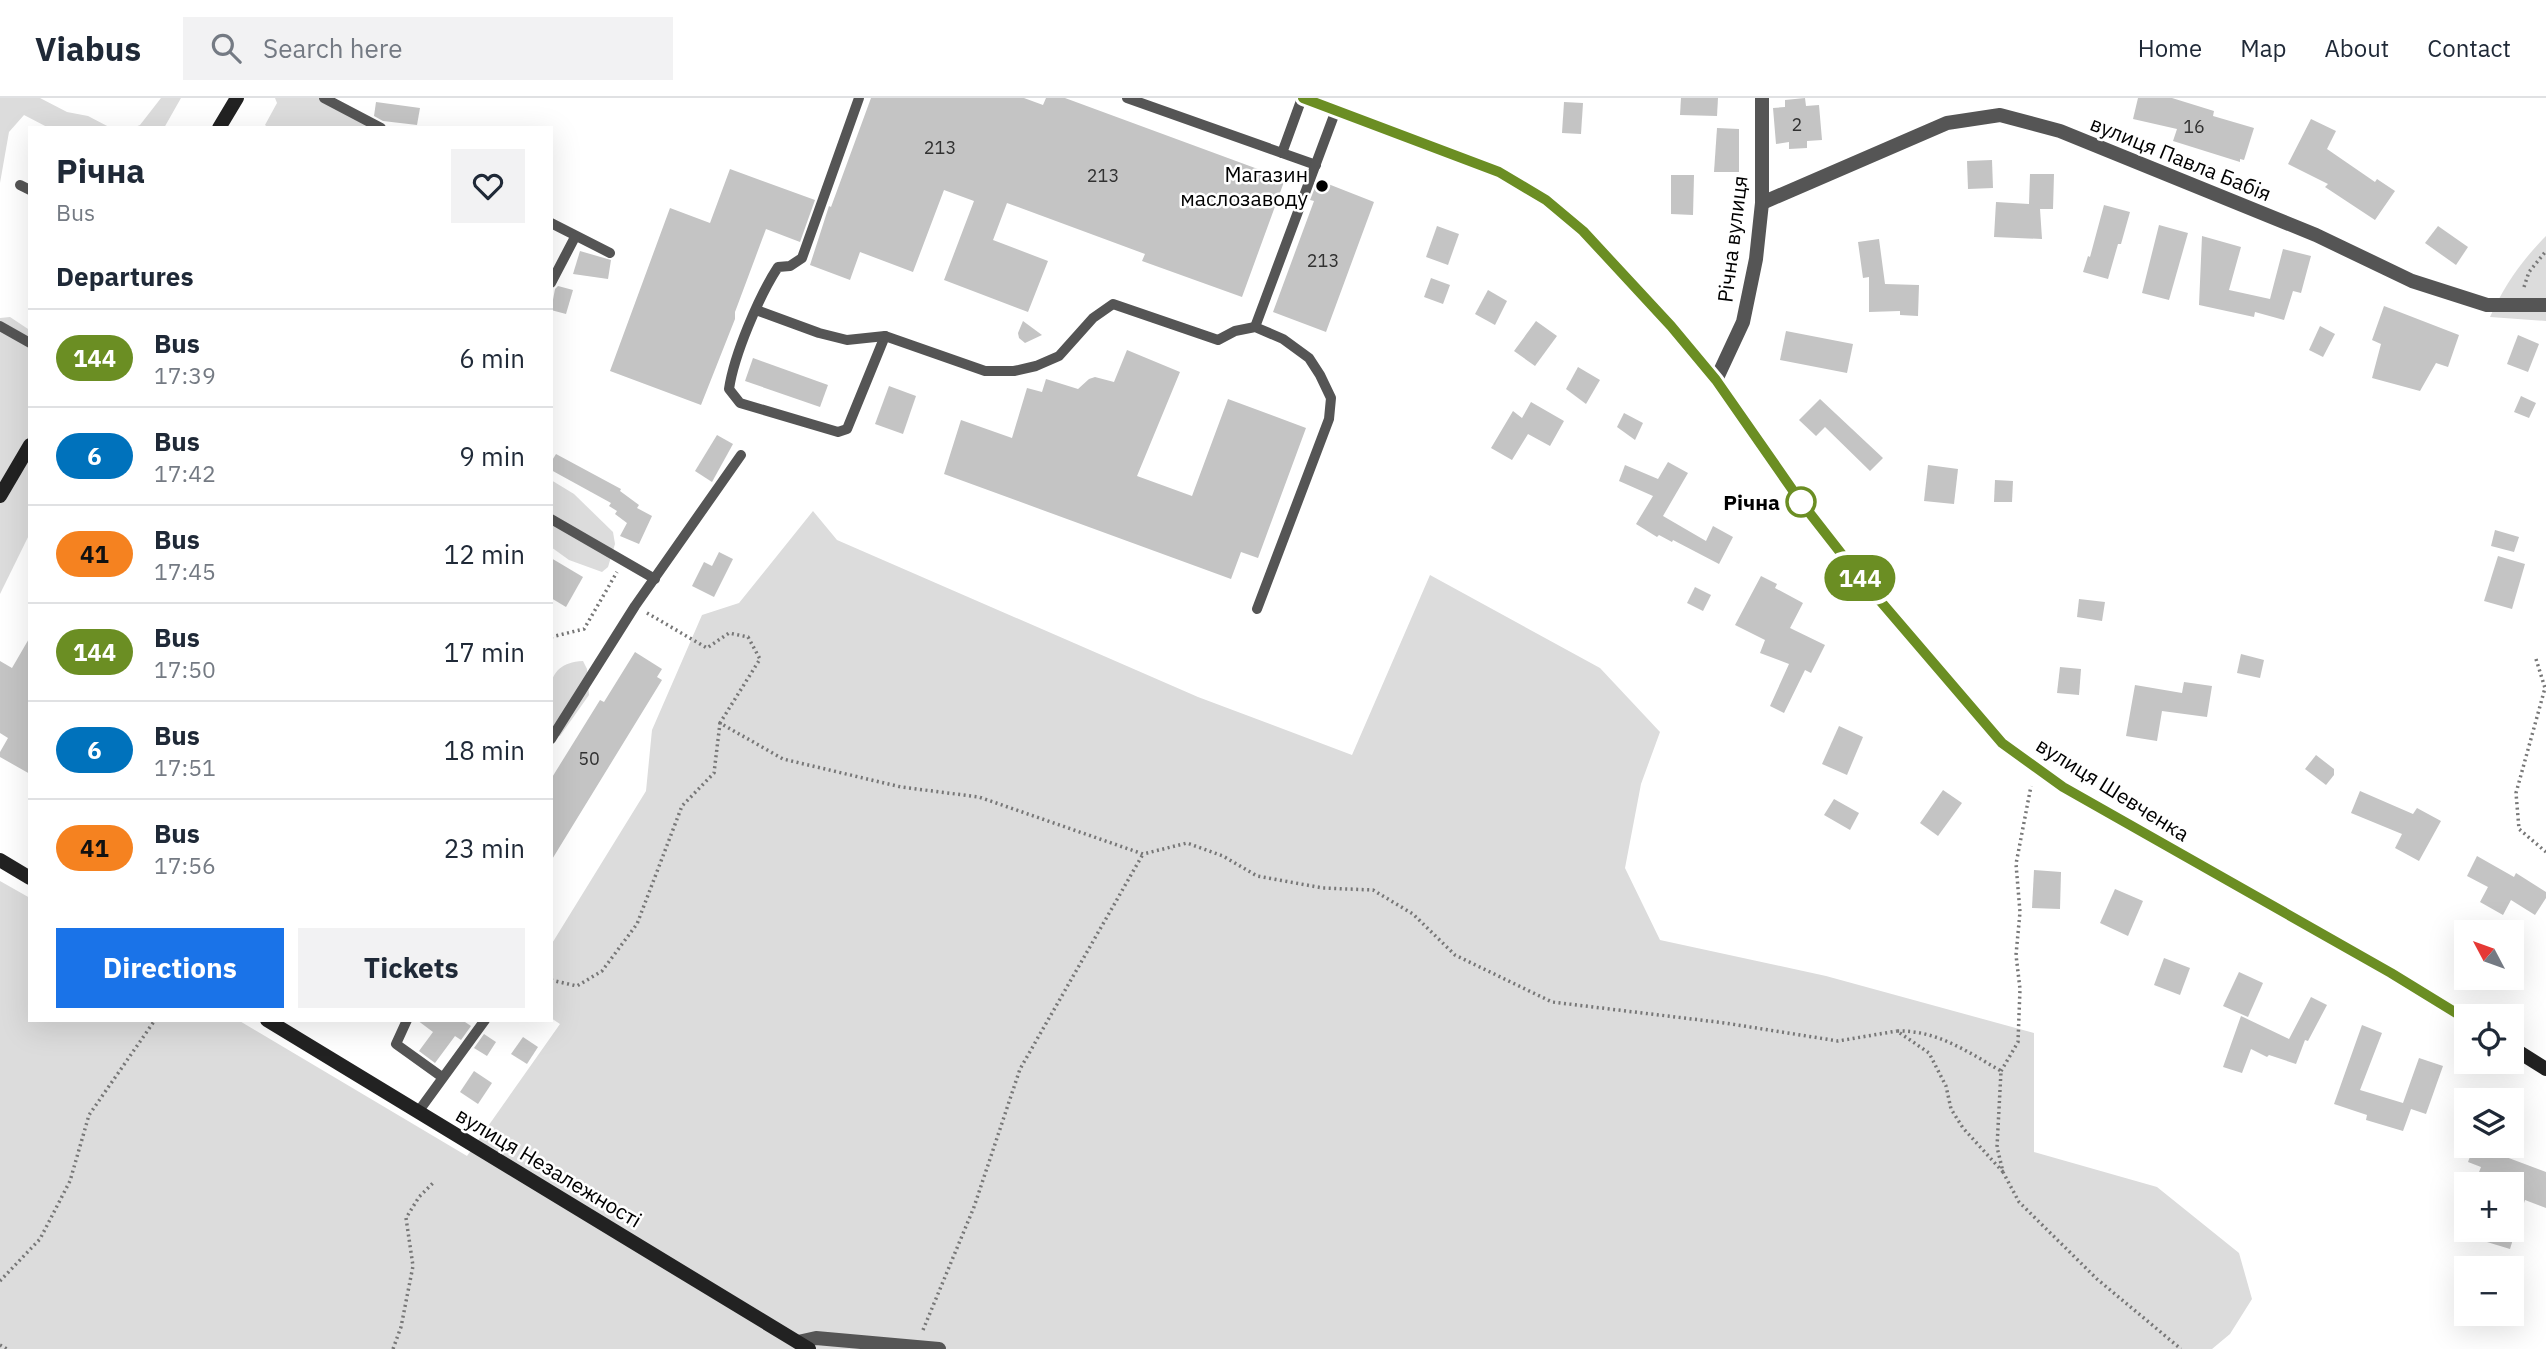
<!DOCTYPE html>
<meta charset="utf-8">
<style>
body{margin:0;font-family:"IBM Plex Sans",sans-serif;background:#f2f2f3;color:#1f2937;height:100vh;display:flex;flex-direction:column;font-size:26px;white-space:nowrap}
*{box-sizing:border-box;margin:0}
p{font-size:23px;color:#747a83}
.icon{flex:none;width:38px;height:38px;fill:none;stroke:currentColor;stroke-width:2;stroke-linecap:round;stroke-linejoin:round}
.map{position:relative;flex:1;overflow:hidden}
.sheet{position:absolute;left:28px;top:28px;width:525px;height:896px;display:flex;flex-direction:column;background:#fff;border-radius:0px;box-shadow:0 7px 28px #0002}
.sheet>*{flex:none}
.badge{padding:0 14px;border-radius:23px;font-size:24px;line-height:46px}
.needle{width:46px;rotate:311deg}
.controls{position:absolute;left:2454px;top:822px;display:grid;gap:14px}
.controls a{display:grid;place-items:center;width:70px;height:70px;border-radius:0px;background:#fff;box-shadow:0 7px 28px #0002;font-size:35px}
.map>.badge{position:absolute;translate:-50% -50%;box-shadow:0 0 0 4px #fff}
h2{padding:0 28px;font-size:26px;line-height:63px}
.round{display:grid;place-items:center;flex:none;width:74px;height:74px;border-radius:0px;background:#f2f2f3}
.headline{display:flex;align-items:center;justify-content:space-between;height:119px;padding:0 28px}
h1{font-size:33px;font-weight:800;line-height:52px}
.cta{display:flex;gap:14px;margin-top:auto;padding:14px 28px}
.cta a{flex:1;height:80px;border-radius:0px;background:#1a73e8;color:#fff;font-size:28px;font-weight:800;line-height:80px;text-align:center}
.cta a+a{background:#f2f2f3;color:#1f2937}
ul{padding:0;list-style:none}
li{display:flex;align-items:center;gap:21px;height:98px;padding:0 28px;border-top:2px solid #e0e1e3}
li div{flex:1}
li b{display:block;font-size:26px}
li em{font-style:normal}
li .badge{min-width:77px;font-weight:700;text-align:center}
header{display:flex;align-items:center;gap:42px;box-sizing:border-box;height:98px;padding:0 35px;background:#fff;border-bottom:2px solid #e0e1e3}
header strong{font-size:33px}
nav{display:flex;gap:38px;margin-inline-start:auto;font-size:24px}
.search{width:490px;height:63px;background:#f2f2f3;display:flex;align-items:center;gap:18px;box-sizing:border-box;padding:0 24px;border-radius:0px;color:#747a83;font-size:26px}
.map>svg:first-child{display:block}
.green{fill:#dcdcdc}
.building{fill:#c4c4c4}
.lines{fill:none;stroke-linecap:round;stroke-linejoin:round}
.path{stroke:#777;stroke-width:3.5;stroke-dasharray:2 3.5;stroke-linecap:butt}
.lane{stroke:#555;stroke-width:10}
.street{stroke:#555;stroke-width:14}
.secondary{stroke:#222;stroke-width:14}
.line-casing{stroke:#fff;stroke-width:16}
.line{stroke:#6b8e23;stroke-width:10}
.poi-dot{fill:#000;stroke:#fff;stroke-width:2.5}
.stop-dot{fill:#fff;stroke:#6b8e23;stroke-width:3.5}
.labels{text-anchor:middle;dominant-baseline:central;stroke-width:5;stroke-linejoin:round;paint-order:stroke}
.number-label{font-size:18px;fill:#313131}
.street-label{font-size:21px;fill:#000;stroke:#fff}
.poi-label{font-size:21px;fill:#000;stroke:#fff;text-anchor:end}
.stop-label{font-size:21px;font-weight:bold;fill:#000;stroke:#fff;text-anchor:end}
</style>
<header>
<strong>Viabus</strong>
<div class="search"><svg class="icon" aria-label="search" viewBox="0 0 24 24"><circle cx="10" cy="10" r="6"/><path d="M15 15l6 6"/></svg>Search here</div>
<nav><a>Home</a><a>Map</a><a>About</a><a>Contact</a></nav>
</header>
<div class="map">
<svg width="2546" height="1251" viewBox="0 0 2546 1251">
<rect width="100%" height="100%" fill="#fff"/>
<g class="green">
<path d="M0,0h40l27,14 21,4 23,12h-62l-25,-13 -15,17 -9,51z"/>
<path d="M161,0h20l-17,30h-32l8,-3z"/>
<path d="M275,0h58l45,30h-109l-4,-3 12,-22z"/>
<path d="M2546,138v85l-56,-4c14,-31 32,-57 56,-81z"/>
<path d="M10,219l18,12 2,5v199l-30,61v-276z"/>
<path d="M551,382l23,14 39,38 2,12 -7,23 -6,5 -33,-12 -18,-13z"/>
<path d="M813,413l24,29 361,157 154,58 78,-180 170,93 60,64 -19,52 -16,84 35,72 166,36 208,57v119l123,35 82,66 13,46 -22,35 -18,15h-2212v-468l30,17v122h208l229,136 93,-132 -9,-6v-73l95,-154 6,-61 50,-115 37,-12z"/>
<path d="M583,563l4,8 2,26 -29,41 -9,-1c0,-33 -12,-72 32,-74z"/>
</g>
<g class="building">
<path d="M871,0h153l19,7 3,-7h19l220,81 -43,118 -100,-36 3,-7 -138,-51 -14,37 55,21 -20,51 -84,-32 30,-79 -30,-11 -31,82 -53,-20 -10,28 -40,-15 19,-59 2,1z"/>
<path d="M1681,0h37l-1,18 -37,-1z"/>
<path d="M1805,0l1,8 13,-1 3,35 -15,1v7l-18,1v-7l-13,2 -3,-36 12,-1v-7z"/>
<path d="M2138,0h34l42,13 -1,5 41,12 -10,32 -4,-1v3l-67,-21 4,-12 -44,-10z"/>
<path d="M376,4l44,6 -3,17 -34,-4 -9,-5z"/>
<path d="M1564,4l19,1 -2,31 -19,-1z"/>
<path d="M2311,21l25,12 -9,18 48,33 2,-3 18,12 -20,29 -50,-33 3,-3 -40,-20z"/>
<path d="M1717,30l22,1v43h-25z"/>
<path d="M1992,62l1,28 -25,1 -1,-28z"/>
<path d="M730,71l85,31 -15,42 -34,-13 -31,83v7l-34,86 -91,-34 60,-163 40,15z"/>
<path d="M2030,76h24l-1,35h-13l2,30 -48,-2 2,-35 33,2z"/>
<path d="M1671,77h23l-1,40 -22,-1z"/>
<path d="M1318,82l56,22 -48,130 -53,-20 41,-111 -4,-1z"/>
<path d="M2104,107l26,7 -9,32h-3l-10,35 -25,-7 5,-16 2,1z"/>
<path d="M2159,127l29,8 -19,67 -27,-7z"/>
<path d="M1437,128l22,8 -11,31 -22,-8z"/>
<path d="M2438,128l30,21 -12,18 -31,-22z"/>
<path d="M2202,138l39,11 -12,43 41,9 13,-50 28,7 -10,37 -8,-2 -9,29 -29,-8 -1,5 -55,-12z"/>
<path d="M1879,141l6,45 34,1 -1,31 -18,-1v-4l-31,1v-35l-6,1 -5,-36z"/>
<path d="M580,153l31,9 -3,19 -35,-5z"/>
<path d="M1431,180l19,7 -7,19 -19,-7z"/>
<path d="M558,188l15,4 -7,24 -15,-4 4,-21z"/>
<path d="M1488,192l19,11 -12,24 -20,-11z"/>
<path d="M2384,208l75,29 -11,32 -12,-4 -16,28 -48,-13 9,-34 -9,-4z"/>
<path d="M1023,223l19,14 -17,8 -6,-5 -1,-5z"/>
<path d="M1536,223l21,15 -22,30 -21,-15z"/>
<path d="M2320,228l15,8 -12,23 -14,-7z"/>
<path d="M1786,233l67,13 -6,29 -67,-13z"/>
<path d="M2518,237l21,9 -11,28 -21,-8z"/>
<path d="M1127,252l53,22 -43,104 55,20 36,-97 78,29 -48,130 -17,-6 -10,27 -287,-105 17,-54 51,18 15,-50 15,4 4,-13 32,10 11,-10 6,-2 19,5z"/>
<path d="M753,260l75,27 -8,22 -75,-26z"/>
<path d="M1578,269l22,13 -14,24 -20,-15z"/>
<path d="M889,288l27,10 -13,38 -28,-10z"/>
<path d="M2521,298l15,7 -7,15 -15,-6z"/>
<path d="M1820,301l63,59 -13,13 -45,-44 -9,9 -17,-16z"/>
<path d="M1531,304l33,19 -14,25 -22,-12 -16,26 -21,-12 22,-37 9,7z"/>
<path d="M1624,315l19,10 -8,17 -18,-13z"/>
<path d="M717,337l16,9 -21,38 -17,-11z"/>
<path d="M556,356l65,35 -1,2 19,14 -2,3 15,8 -13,28 -19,-8 7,-13 -12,-9 2,-3 -8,-5 2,-3 -60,-33v-8z"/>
<path d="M1668,364l20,11 -25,43 43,25 7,-15 20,11 -14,27 -46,-24 -1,2 -13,-7 -2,2 -21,-13 17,-28 -34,-15 6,-16 33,14z"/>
<path d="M1928,367l30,4 -4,35 -30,-3z"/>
<path d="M1995,382l18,1 -1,21h-18z"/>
<path d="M2495,432l24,7 -5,15 -23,-6z"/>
<path d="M719,454l14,7 -19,38 -22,-11 12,-24 8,4z"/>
<path d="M2498,458l27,8 -13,45 -28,-8z"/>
<path d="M551,460l32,19 -17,30 -15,-9z"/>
<path d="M1761,478l16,8 -2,4 28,15 -13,25 35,17 -14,28 -6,-3 -21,43 -14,-7 19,-42 -29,-11 5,-13 -30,-15z"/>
<path d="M1695,489l16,8 -8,16 -16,-8z"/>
<path d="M2079,501l26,3 -3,19 -25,-4z"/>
<path d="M30,539v137l-30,-17v-5l8,-14 -8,-5v-72l12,7z"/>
<path d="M635,554l27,17 -5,8 5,3 -111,181v-82l49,-79 4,2z"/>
<path d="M2241,556l23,6 -4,18 -23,-5z"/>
<path d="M2060,569l21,2 -2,26 -22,-2z"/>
<path d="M2184,584l28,4 -5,31 -45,-6 -5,30 -31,-5 9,-51 47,8z"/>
<path d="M1839,628l24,11 -16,38 -25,-11z"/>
<path d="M2316,657l18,14v6l-8,10 -21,-16z"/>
<path d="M1943,692l19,13 -24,33 -18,-13z"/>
<path d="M2360,693l53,23 4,-6 24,13 -22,40 -24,-13 7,-14 -51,-21z"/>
<path d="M1834,701l25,14 -9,17 -26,-15z"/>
<path d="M2477,758l37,21 2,-4 30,19v6l-11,17 -24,-15 -8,15 -23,-13 8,-15 -21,-11z"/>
<path d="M2034,772l27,2 -1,37 -28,-1z"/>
<path d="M2115,791l28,12 -15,35 -28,-13z"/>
<path d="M2164,860l26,10 -10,27 -26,-10z"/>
<path d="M2239,874l24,11 -15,34 -25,-11z"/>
<path d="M2311,899l16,8 -19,36 -3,-1 -9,24 -27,-9 -2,2 -16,-8 -9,24 -19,-6 18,-51 48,23z"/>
<path d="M417,922h50l-2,2 6,4 -10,14 -6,-4 -20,27 -16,-12 14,-19z"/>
<path d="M2362,927l20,8 -22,57 43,13 16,-45 24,8 -17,48 -15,-5 -8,22 -37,-11 1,-5 -33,-11z"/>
<path d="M484,936l12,8 -9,14 -13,-8z"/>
<path d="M523,939l15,10 -11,17 -16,-10z"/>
<path d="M474,973l18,12 -14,21 -18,-12z"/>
<path d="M2474,1048h36l-4,11 40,15v36l-21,-8 -15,49 -46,-14v-5h47v-45h-37l7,-18 -13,-5z"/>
</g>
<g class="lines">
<g class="path">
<path d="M2524,189l5,-15 17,-21"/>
<path d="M647,515l60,35 22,-15 19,4 12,22 -40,64 63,36 118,28 78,10 164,57 44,-11 36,13 34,20 66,12 50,2 40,24 42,41 97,47 173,21 113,18 59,-10"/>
<path d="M551,539l33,-8 33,-57"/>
<path d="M2536,561l9,29 -29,105 3,36 27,23"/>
<path d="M551,882l26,6 25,-15 35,-47 45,-118 32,-33 6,-50"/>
<path d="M2001,973l17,-29 2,-53 -4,-34 4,-43 -4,-48 15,-78"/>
<path d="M2003,1074l-40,-44 -12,-19 -5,-23 -17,-33 -32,-22c40,-1 71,21 104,40l-4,76 6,25 16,30 78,77 84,70"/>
<path d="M0,1183l40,-42 30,-58 19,-66 66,-95"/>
<path d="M923,1232l51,-123 46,-138 123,-215"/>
<path d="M0,1247l7,4"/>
<path d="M393,1251l8,-22 12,-61 -7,-48 13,-21 16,-16"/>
</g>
<g class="lane">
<path d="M324,0l57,30"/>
<path d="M859,0l-57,160 -12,8 -12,1c-19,29 -44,88 -49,122l11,14 98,29 9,-3 38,-93"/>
<path d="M1127,0l189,67"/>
<path d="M1282,55l20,-55"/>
<path d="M20,87l10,5"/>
<path d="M551,125l59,30"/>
<path d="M551,185l24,-46"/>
<path d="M756,212l63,23 28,7 38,-4 100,35h29l22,-5 23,-10 34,-38 20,-14 105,36 17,-9 20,-4 28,12 26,19 11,17 11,23 -2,21 -72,190"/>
<path d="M0,228l30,17"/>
<path d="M1255,229l81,-217"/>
<path d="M551,421l104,60"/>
<path d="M551,641l84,-133 106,-151"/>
<path d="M407,922l-11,24 46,33"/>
<path d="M418,1014l67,-92"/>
</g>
<g class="street">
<path d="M1762,105l185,-80 53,-8 60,16 256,104 96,46 75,24h59"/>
<path d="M1716,282l27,-58 13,-63 6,-56v-105"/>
<path d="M798,1244l18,-4 123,11"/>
</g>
<g class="secondary">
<path d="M1303,0l196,74 47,28 37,31 88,95 45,54 85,122 57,73 144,168 61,44 328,186 75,46"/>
<path d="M219,30l18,-30"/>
<path d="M0,398l30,-51"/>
<path d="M0,762l30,18"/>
<path d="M267,922l542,329"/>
<path d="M2511,949l35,22"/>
</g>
</g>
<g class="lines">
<g class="line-casing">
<path id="line" d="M1303,0l196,74 47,28 37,31 88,95 45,54 85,122 57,73 144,168 61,44 328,186 75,46"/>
</g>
<use href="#line" class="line"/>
</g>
<circle class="poi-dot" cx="1322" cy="88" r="7"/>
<circle class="stop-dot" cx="1801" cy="404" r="14"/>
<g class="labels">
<g class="number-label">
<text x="1797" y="26">2</text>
<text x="2194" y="28">16</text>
<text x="940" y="49">213</text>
<text x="1103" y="77">213</text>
<text x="1323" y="162">213</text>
<text x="589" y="660">50</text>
</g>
<g class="street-label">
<text transform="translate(2181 60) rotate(22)">вулиця Павла Бабія</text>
<text transform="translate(1732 141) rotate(-83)">Річна вулиця</text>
<text transform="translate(2113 691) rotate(32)">вулиця Шевченка</text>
<text transform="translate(549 1069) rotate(31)">вулиця Незалежності</text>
</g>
<g class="poi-label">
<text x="1308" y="76">Магазин<tspan x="1308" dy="24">маслозаводу</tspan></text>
</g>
<g class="stop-label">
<text x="1780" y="404">Річна</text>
</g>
</g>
</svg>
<div class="controls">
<a><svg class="needle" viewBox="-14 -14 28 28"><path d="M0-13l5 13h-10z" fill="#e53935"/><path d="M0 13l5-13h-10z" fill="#747a83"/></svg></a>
<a><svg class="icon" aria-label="locate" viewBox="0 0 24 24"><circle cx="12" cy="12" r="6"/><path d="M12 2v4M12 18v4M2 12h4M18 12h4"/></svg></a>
<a><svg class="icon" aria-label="layers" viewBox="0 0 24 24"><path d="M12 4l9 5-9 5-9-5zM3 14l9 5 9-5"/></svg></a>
<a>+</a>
<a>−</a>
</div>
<b class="badge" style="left:1860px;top:480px;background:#6b8e23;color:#fff">144</b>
<section class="sheet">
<div class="headline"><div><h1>Річна</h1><p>Bus</p></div><a class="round"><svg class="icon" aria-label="heart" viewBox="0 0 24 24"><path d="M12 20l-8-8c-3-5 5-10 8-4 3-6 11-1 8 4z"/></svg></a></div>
<h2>Departures</h2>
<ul>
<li><span class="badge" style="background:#6b8e23;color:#fff">144</span><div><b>Bus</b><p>17:39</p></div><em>6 min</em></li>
<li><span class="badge" style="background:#0072bc;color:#fff">6</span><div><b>Bus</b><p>17:42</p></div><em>9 min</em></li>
<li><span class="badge" style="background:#f58220;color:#111">41</span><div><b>Bus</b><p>17:45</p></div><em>12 min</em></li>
<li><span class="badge" style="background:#6b8e23;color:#fff">144</span><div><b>Bus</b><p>17:50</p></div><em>17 min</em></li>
<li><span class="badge" style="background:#0072bc;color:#fff">6</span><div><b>Bus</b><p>17:51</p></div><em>18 min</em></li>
<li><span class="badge" style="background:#f58220;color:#111">41</span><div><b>Bus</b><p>17:56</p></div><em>23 min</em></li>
</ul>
<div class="cta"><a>Directions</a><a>Tickets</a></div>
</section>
</div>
